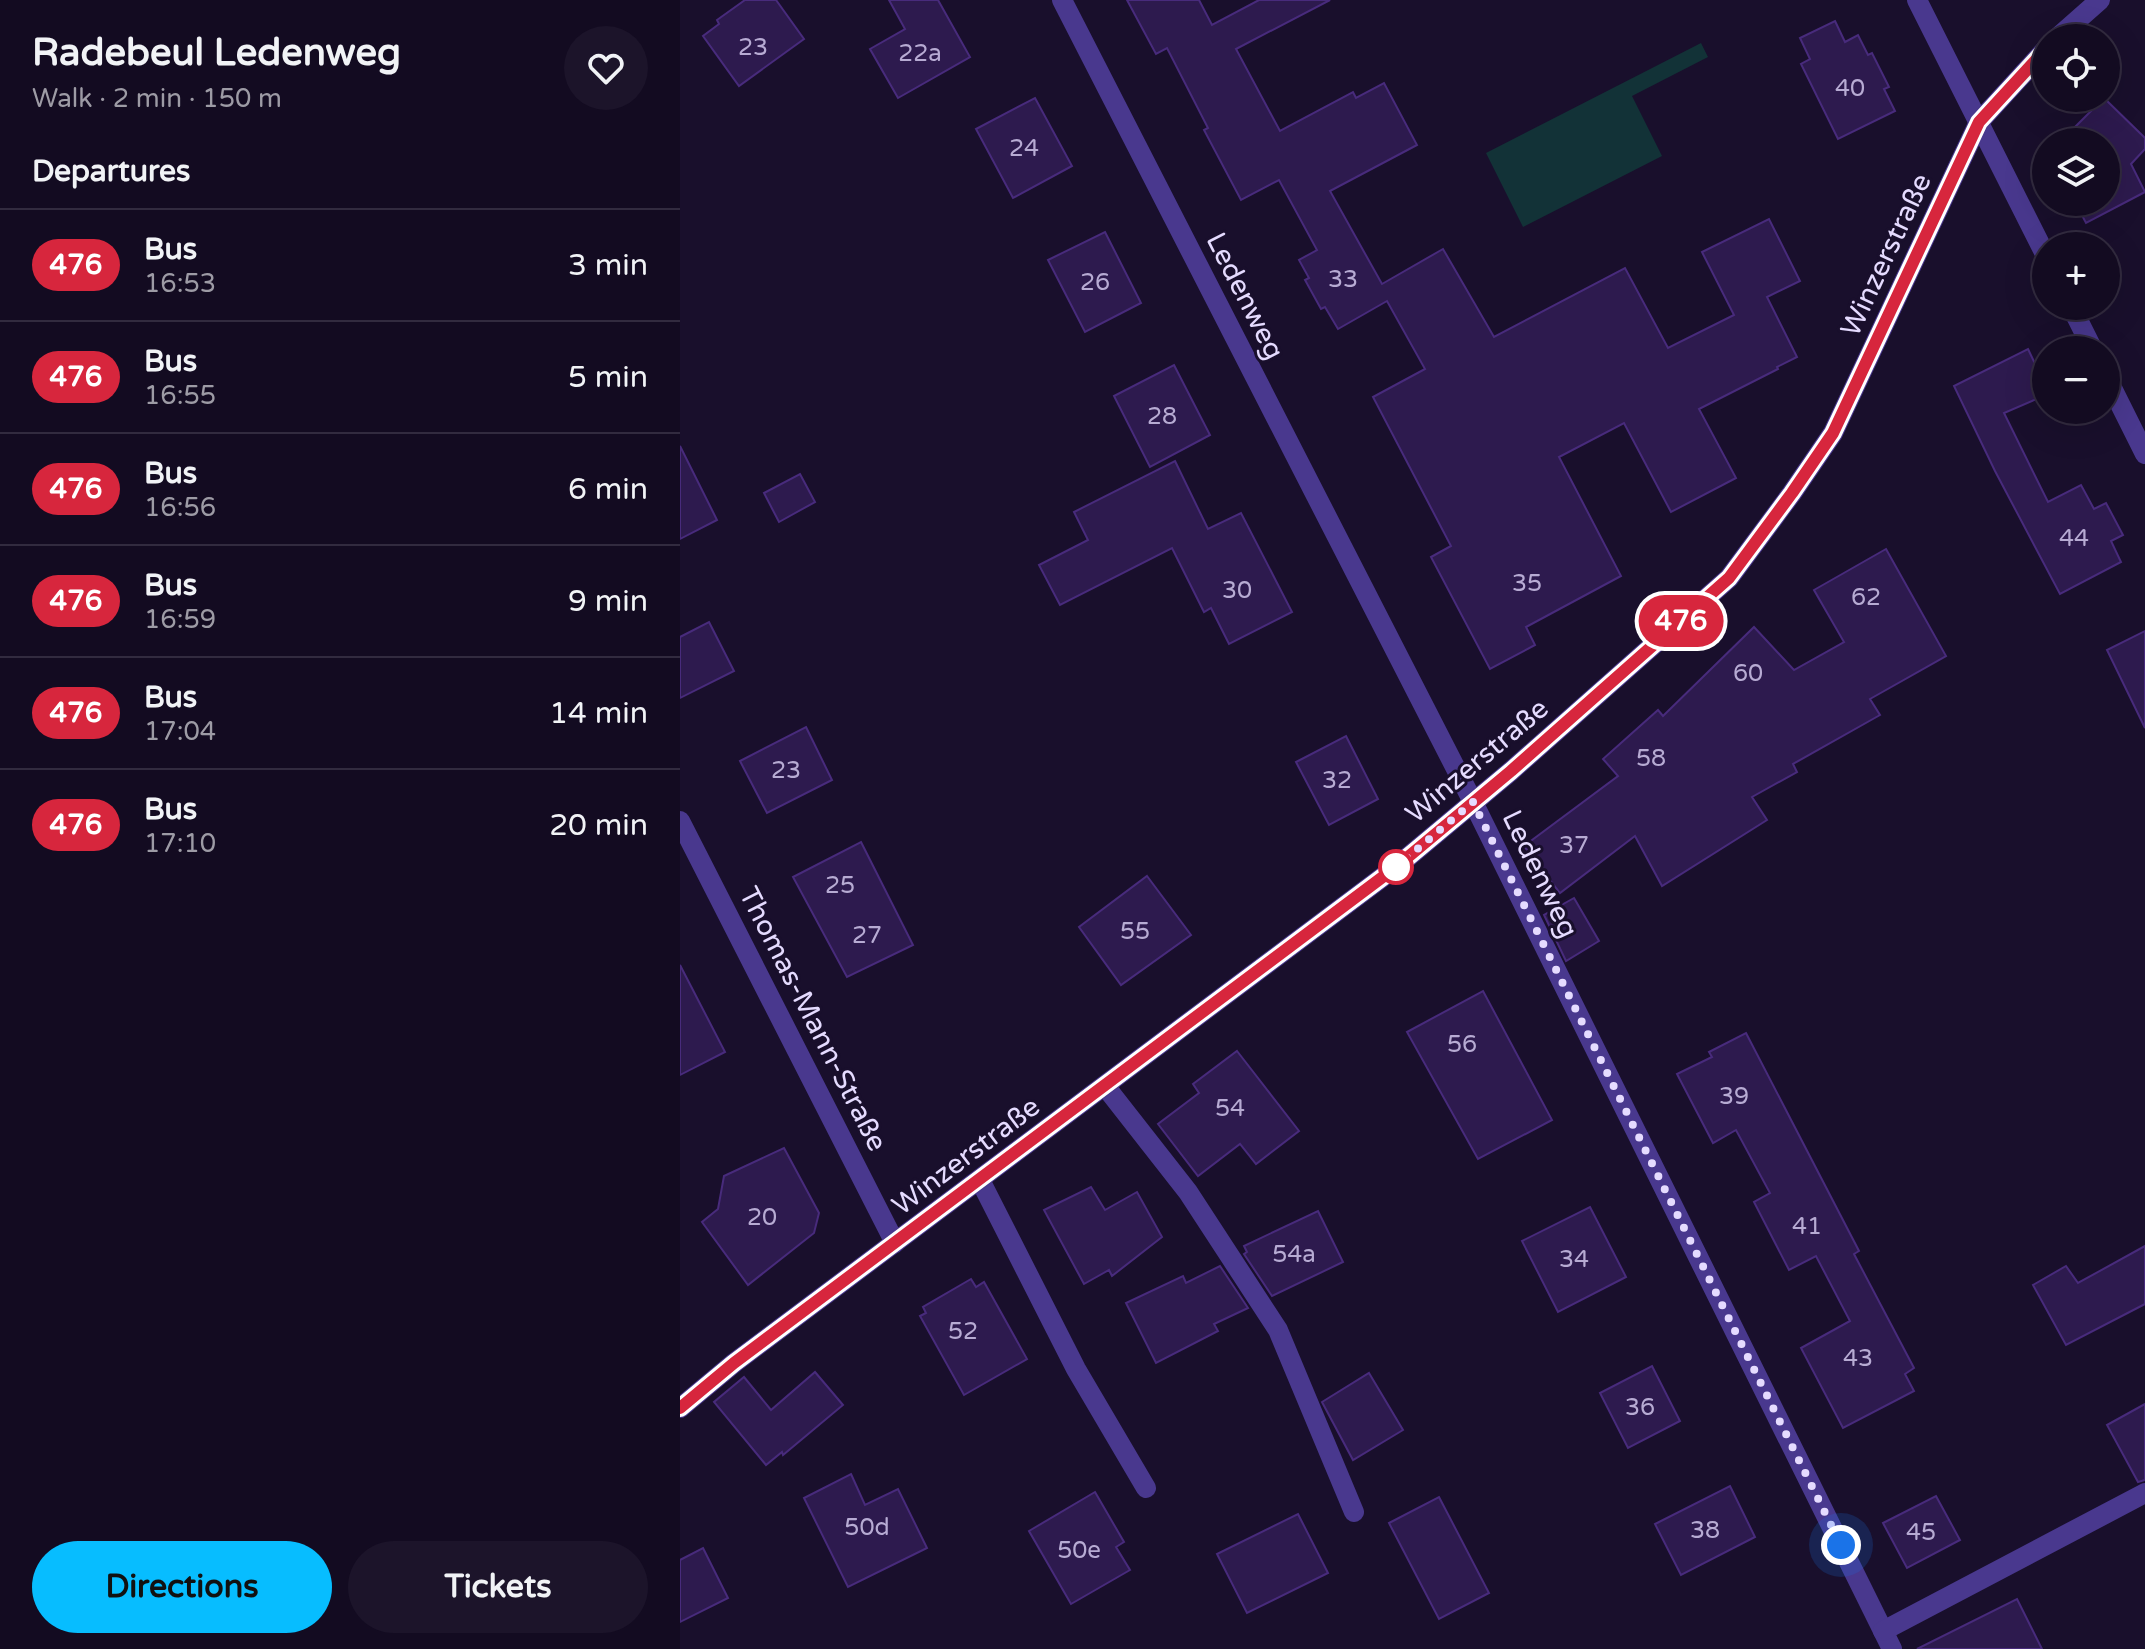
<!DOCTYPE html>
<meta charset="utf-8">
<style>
body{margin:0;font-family:"Varela Round",sans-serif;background:#1c142a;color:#f1f3f6;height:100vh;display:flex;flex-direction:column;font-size:30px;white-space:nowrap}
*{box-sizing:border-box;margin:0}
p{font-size:26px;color:#9d9ba5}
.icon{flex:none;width:44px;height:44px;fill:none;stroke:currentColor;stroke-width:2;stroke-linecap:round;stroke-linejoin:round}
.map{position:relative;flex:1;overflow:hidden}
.panel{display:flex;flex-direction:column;background:#130b21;width:680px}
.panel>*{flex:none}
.badge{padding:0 16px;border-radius:26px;font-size:28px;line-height:52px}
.fabs{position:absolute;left:1352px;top:24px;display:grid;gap:16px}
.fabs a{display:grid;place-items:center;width:88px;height:88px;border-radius:50%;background:#130b21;box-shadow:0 8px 32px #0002,0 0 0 2px #322b3f;font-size:40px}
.you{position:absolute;width:40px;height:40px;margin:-20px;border:6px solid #fff;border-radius:50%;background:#1a73e8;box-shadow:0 0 0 12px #1a73e833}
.map>.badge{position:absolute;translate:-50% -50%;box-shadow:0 0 0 4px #fff}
h2{padding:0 32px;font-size:30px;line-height:72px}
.round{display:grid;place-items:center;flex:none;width:84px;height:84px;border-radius:42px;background:#1c142a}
.head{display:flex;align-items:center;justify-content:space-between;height:136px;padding:0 32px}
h1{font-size:38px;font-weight:700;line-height:60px}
.primary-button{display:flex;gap:16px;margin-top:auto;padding:16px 32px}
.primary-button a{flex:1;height:92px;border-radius:48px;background:#07bdff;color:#111;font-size:32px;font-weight:700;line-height:92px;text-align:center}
.primary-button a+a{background:#1c142a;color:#f1f3f6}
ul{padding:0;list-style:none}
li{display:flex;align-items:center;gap:24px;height:112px;padding:0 32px;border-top:2px solid #322b3f}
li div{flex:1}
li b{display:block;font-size:30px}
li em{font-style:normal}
li .badge{min-width:88px;font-weight:700;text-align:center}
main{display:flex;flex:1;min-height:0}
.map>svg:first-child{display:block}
.pitch{fill:#123237}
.building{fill:#2d1a4e;stroke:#482b7c;stroke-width:2}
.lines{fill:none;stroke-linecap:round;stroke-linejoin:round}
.minor{stroke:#49388e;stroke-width:20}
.line-casing{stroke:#fff;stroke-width:18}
.line{stroke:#d7263d;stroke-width:12}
.walk{stroke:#e5dbff;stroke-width:8;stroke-dasharray:0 14.4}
.stop-dot{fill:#fff;stroke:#d7263d;stroke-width:4}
.labels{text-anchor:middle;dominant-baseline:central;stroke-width:6;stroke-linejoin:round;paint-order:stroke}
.number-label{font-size:24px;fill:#b7abd3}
.street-label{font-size:28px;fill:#e5dbff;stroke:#190f2c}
</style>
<main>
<section class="panel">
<div class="head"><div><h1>Radebeul Ledenweg</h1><p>Walk · 2 min · 150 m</p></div><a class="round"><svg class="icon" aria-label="heart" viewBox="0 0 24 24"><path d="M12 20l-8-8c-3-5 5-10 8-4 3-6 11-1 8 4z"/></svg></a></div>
<h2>Departures</h2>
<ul>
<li><span class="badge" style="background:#d7263d;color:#fff">476</span><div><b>Bus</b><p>16:53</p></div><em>3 min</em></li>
<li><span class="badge" style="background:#d7263d;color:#fff">476</span><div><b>Bus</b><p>16:55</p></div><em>5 min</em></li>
<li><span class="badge" style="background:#d7263d;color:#fff">476</span><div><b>Bus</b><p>16:56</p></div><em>6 min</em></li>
<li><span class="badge" style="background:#d7263d;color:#fff">476</span><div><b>Bus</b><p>16:59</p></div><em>9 min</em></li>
<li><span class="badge" style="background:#d7263d;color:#fff">476</span><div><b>Bus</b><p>17:04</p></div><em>14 min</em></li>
<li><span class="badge" style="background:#d7263d;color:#fff">476</span><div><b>Bus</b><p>17:10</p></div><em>20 min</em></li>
</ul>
<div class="primary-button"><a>Directions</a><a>Tickets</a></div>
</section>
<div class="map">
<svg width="1465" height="1649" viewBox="0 0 1465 1649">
<rect width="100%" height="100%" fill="#190f2c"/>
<path class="pitch" d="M1021,43l7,14 -76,39 30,60 -139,71 -37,-74z"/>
<g class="building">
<path d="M65,0h31l28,39 -65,47 -36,-50 16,-12 -2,-4z"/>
<path d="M209,0h49l32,57 -72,41 -28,-49 35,-20z"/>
<path d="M447,0h72l13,25 47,-25h71l-94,49 44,82 73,-39 3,6 28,-15 33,62 -87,46 52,93 61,-35 51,88 131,-69 43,80 66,-33 -32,-63 67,-33 31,62 -33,16 30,60 -20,10 1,2 -79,40 37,69 -65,34 -47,-89 -65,34 62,119 -95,51 9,18 -45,24 -59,-112 20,-11 -78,-149 52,-28 -38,-68 -49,28 -13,-22 -4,2 -16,-29 4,-2 -10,-18 18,-10 -38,-70 -38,20 -37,-70 4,-2 -41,-80 -11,6z"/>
<path d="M1155,21l10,21 13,-7 10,20 4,-2 17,34 -5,2 11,22 -57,28 -37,-75 9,-5 -10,-21z"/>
<path d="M355,98l37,68 -59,32 -37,-69z"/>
<path d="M1424,98l41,40v11l-14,15 14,28 -59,31 -11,-21h31v-60h-60v4l-2,-4 23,-7z"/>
<path d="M425,232l36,71 -56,29 -37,-72z"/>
<path d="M1348,349l18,38v8l-42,18 44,89 33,-17 13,24 12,-6 17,32 -12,6 10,21 -61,32 -65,-123 -41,-85z"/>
<path d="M494,365l36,70 -60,32 -36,-71z"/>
<path d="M0,446l37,74 -37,19z"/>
<path d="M495,461l33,68 33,-16 51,99 -63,32 -18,-36 -7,4 -32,-64 -112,57 -21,-40 49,-25 -14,-28z"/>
<path d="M120,474l15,28 -36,20 -15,-29z"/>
<path d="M1206,549l60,107 -76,43 10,16 -87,49 4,8 -45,25 15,23 -105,66 -27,-50 -75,57 -36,-47 94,-70 -15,-17 55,-49 5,6 91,-89 40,43 50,-28 -30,-52z"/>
<path d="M29,622l25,49 -54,27v-61z"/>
<path d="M1465,631v97l-38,-78z"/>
<path d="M126,727l26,53 -65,33 -27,-52z"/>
<path d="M666,736l32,63 -49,26 -33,-63z"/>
<path d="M181,842l52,103 -66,32 -54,-100z"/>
<path d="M467,876l44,59 -70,50 -42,-58z"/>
<path d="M894,898l25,43 -33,20 -22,-46z"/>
<path d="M0,965l45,87 -45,23z"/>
<path d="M803,991l69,129 -74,39 -71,-127z"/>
<path d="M1066,1033l113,218 -5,3 60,114 -9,6 9,17 -71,37 -42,-80 49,-27 -34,-65 -27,14 -35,-68 16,-9 -34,-63 -23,13 -36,-69 35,-17 -3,-5z"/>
<path d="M557,1051l62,80 -43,33 -16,-20 -42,32 -40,-52 41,-31 -6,-9z"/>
<path d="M104,1148l35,65 -5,20 -66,52 -46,-63 16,-13 6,-33z"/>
<path d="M411,1187l14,23 32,-18 25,45 -50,39 -3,-6 -25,14 -40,-74z"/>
<path d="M910,1207l36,70 -68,35 -36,-71z"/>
<path d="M638,1211l25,51 -71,34 -28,-42 3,-2 -3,-6z"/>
<path d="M1465,1246v58l-79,41 -33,-60 33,-19 12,17z"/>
<path d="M540,1266l28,42 -34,16 4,7 -62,32 -30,-60 57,-27 3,7z"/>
<path d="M291,1279l5,8 8,-5 43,77 -63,36 -44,-79 6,-3 -3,-6z"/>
<path d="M972,1366l28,55 -52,27 -28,-55z"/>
<path d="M135,1372l28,33 -60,50 -1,-3 -16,13 -52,-63 30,-25 27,33z"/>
<path d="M689,1373l34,57 -50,30 -31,-58z"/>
<path d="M1465,1404v76l-7,2 -31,-57z"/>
<path d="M171,1474l14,31 33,-16 29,59 -79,39 -44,-89z"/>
<path d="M1050,1486l25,51 -74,38 -26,-51z"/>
<path d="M415,1492l29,50 -8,5 14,23 -59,34 -42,-73z"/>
<path d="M1256,1496l24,44 -53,28 -24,-45z"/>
<path d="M759,1497l50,96 -50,26 -50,-96z"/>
<path d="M618,1514l30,59 -81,40 -30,-59z"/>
<path d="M23,1548l25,50 -48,24v-62z"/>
<path d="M1337,1599l25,50h-125z"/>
</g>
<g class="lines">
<g class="minor">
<path d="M382,0l411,802 419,847"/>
<path d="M1237,0l129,256"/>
<path d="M1377,38l43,-38"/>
<path d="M1391,306l22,44"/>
<path d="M1426,376l39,78"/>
<path d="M0,821l215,422"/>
<path d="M425,1086l83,106 90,138 76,182"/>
<path d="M300,1180l96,189 70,119"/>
<path d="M0,1408l54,-45 662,-496 115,-96 218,-193 63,-85 41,-60 146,-311 67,-73"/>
<path d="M1203,1631l262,-138"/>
</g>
</g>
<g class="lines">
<g class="line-casing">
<path id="line" d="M0,1408l54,-45 662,-496 115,-96 218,-193 63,-85 41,-60 146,-311 67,-73"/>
</g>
<use href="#line" class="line"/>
<path class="walk" d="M716,867l77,-65 368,743"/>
</g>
<circle class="stop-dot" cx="716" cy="867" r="16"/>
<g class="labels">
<g class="number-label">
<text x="73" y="47">23</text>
<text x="240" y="53">22a</text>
<text x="1170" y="88">40</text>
<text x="344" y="148">24</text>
<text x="663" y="279">33</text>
<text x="415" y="282">26</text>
<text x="482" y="416">28</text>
<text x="1394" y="538">44</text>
<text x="847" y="583">35</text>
<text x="557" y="590">30</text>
<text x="1186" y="597">62</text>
<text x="1068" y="673">60</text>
<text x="971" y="758">58</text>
<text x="106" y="770">23</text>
<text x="657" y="780">32</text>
<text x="894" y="845">37</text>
<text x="160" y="885">25</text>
<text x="455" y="931">55</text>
<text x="187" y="935">27</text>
<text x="782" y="1044">56</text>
<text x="1054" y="1096">39</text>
<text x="550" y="1108">54</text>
<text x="82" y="1217">20</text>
<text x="1127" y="1226">41</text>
<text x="614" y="1254">54a</text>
<text x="894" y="1259">34</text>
<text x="283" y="1331">52</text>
<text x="1178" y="1358">43</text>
<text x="960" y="1407">36</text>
<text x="187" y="1527">50d</text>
<text x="1025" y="1530">38</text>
<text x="1241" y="1532">45</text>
<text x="399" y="1550">50e</text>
</g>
<g class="street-label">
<text transform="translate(1206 255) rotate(-65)">Winzerstraße</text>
<text transform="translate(565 296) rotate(63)">Ledenweg</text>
<text transform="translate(797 761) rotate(-40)">Winzerstraße</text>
<text transform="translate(860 874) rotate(64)">Ledenweg</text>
<text transform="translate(133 1019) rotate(63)">Thomas-Mann-Straße</text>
<text transform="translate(286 1156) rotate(-37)">Winzerstraße</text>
</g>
</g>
</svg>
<div class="fabs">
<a><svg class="icon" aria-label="locate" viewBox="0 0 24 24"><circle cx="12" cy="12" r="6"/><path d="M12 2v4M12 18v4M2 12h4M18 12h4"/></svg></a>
<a><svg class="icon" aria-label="layers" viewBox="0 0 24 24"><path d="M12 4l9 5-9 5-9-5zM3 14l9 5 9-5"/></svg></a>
<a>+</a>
<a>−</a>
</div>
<div class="you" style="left:1161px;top:1545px"></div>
<b class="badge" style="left:1001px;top:621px;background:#d7263d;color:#fff">476</b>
</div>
</main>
